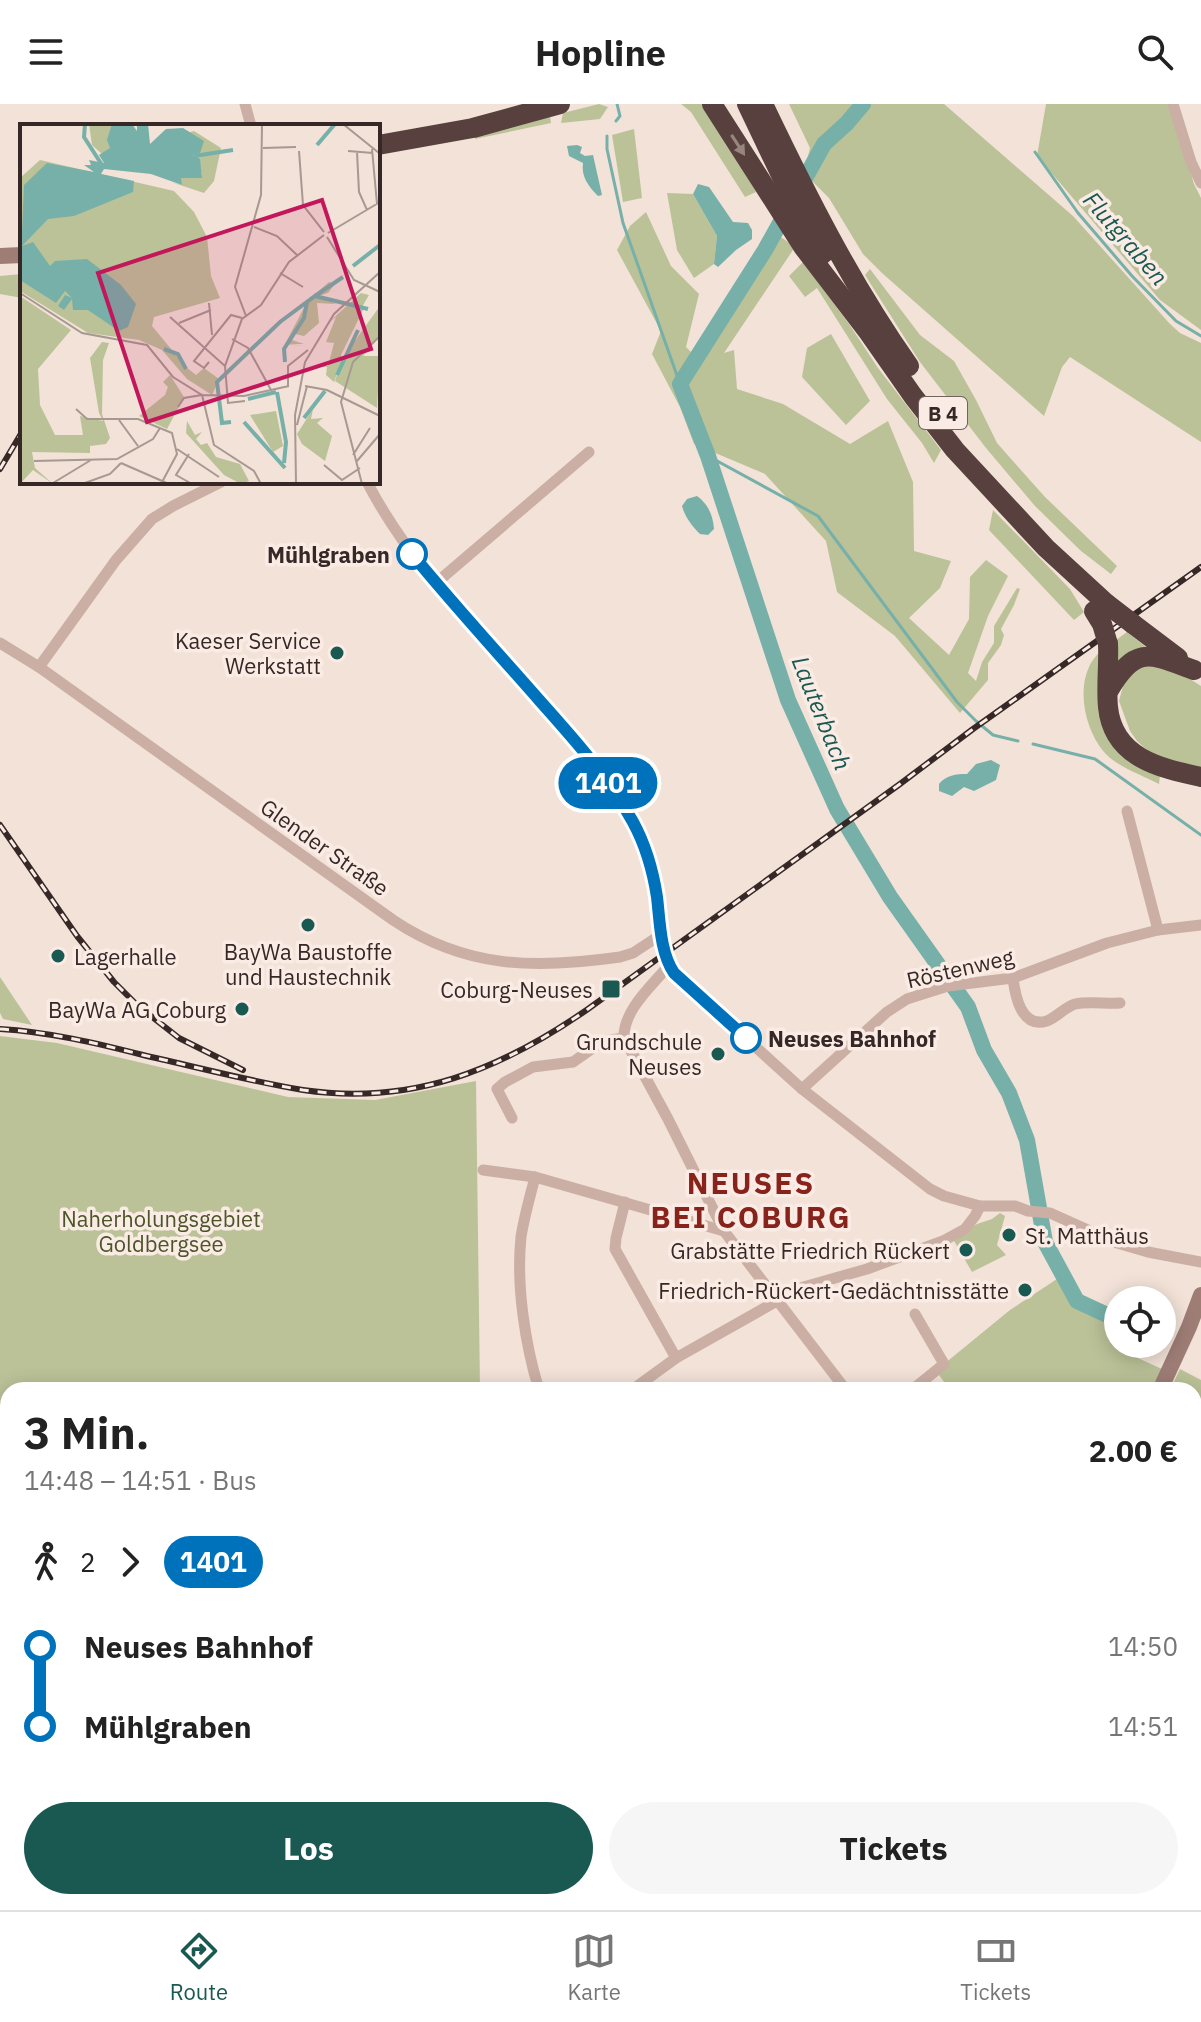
<!DOCTYPE html>
<html lang="de">
<meta charset="utf-8">
<style>
body{margin:0;font-family:"IBM Plex Sans",sans-serif;background:#f6f6f6;color:#222;height:100vh;display:flex;flex-direction:column;font-size:30px;white-space:nowrap}
*{box-sizing:border-box;margin:0}
p{font-size:26px;color:#767676}
.icon{flex:none;width:44px;height:44px;fill:none;stroke:currentColor;stroke-width:2;stroke-linecap:round;stroke-linejoin:round}
.map{position:relative;flex:1;overflow:hidden}
.drawer{position:absolute;left:0px;top:1278px;width:1202px;height:528px;display:flex;flex-direction:column;background:#fff;border-radius:24px 24px 0 0;box-shadow:0 4px 20px #0003}
.drawer>*{flex:none}
.badge{padding:0 16px;border-radius:26px;font-size:28px;line-height:52px}
.buttons{position:absolute;left:1104px;top:1182px;display:grid;gap:16px}
.buttons a{display:grid;place-items:center;width:72px;height:72px;border-radius:50%;background:#fff;box-shadow:0 4px 20px #0003;font-size:40px}
.map>.badge{position:absolute;translate:-50% -50%;box-shadow:0 0 0 4px #fff}
.legs{display:flex;align-items:center;gap:12px;height:88px;padding:0 24px;font-size:26px}
.legs p{margin-inline-start:auto}
.head{display:flex;align-items:center;justify-content:space-between;height:136px;padding:0 24px}
h1{font-size:44px;font-weight:800;line-height:60px}
.button{display:flex;gap:16px;margin-top:auto;padding:16px 24px}
.button a{flex:1;height:92px;border-radius:48px;background:#1a5952;color:#fff;font-size:32px;font-weight:800;line-height:92px;text-align:center}
.button a+a{background:#f6f6f6;color:#222}
ul{padding:0 24px;list-style:none}
li{display:flex;align-items:center;gap:28px;height:80px;font-size:30px}
li i{display:grid;place-items:center;width:12px;height:100%;margin:0 10px;background:currentColor}
li i::after{content:'';width:20px;height:20px;margin:-10px;border:6px solid;border-radius:50%;background:#fff}
li p{margin-inline-start:auto}
li:first-child i{background:linear-gradient(#0000 50%,currentColor 0)}
li:last-child i{background:linear-gradient(currentColor 50%,#0000 0)}
header{display:flex;justify-content:space-between;align-items:center;height:104px;padding:0 24px;background:#fff;font-size:36px;font-weight:800}
.tab-bar{display:flex;justify-content:space-around;align-items:center;height:112px;border-top:2px solid #e0e0e0;background:#fff;font-size:22px;color:#767676}
.tab-bar a{display:grid;justify-items:center;gap:4px}
.tab-bar .on{color:#1a5952}
.map>svg:first-child{display:block}
.green{fill:#bbc298}
.water{fill:#76b0a9}
.lines{fill:none;stroke-linecap:round;stroke-linejoin:round}
.stream{stroke:#76b0a9;stroke-width:3}
.river{stroke:#76b0a9;stroke-width:16}
.street{stroke:#cbafa4;stroke-width:11}
.secondary{stroke:#9e7d75;stroke-width:16}
.highway{stroke:#57403d;stroke-width:20}
.rail-casing{stroke:#362826;stroke-width:6}
.rail{stroke:#faece5;stroke-width:3;stroke-dasharray:9;stroke-linecap:butt}
.highway-bridge{stroke:#57403d;stroke-width:20}
.oneway{fill:#988580}
.line-1-casing{stroke:#fff;stroke-width:18}
.line-1{stroke:#0072bc;stroke-width:12}
.stop-1-dot{fill:#fff;stroke:#0072bc;stroke-width:4}
.poi-dot{fill:#1a5952;stroke:#faece5;stroke-width:3}
.labels{text-anchor:middle;dominant-baseline:central;stroke-width:7;stroke-linejoin:round;paint-order:stroke}
.shield{fill:#faece5;stroke:#71635f;stroke-width:2}
.shield-label{font-size:20px;font-weight:bold;fill:#362826}
.stop-label{font-size:22px;font-weight:bold;fill:#362826;stroke:#faece5;text-anchor:end}
.poi-label{font-size:22px;fill:#362826;stroke:#faece5;text-anchor:end}
.street-label{font-size:22px;fill:#362826;stroke:#faece5}
.park-label{font-size:22px;fill:#4c5529;stroke:#faece5}
.water-label{font-size:24px;font-style:italic;fill:#1a5952;stroke:#faece5}
.district-label{font-size:30px;font-weight:bold;letter-spacing:2px;fill:#88231c;stroke:#faece5}
.inset-river{fill:none;stroke:#76b0a9;stroke-width:4}
.inset-road{fill:none;stroke:#a79891;stroke-width:2}
.view{fill:#c2185b;fill-opacity:0.15;stroke:#c2185b;stroke-width:4}
.inset-edge{fill:none;stroke:#362826;stroke-width:4}
</style>
<header><svg class="icon" aria-label="menu" viewBox="0 0 24 24"><path d="M4 6h16M4 12h16M4 18h16"/></svg>Hopline<svg class="icon" aria-label="search" viewBox="0 0 24 24"><circle cx="10" cy="10" r="6"/><path d="M15 15l6 6"/></svg></header>
<div class="map">
<svg width="1201" height="1806" viewBox="0 0 1201 1806">
<rect width="100%" height="100%" fill="#f2e2d8"/>
<g class="green">
<path d="M599,0l9,3 -8,12 -39,4 2,-10z"/>
<path d="M681,0h27l48,88 -11,5 -54,-85z"/>
<path d="M789,0h155l129,112 97,108 10,9 21,10v99l-131,-85 -8,10 -18,49 -162,-143 -19,-19 -34,-56 -16,-16 -8,-14 5,-20z"/>
<path d="M1046,0h124l24,80 7,14v132l-41,-30 -123,-144z"/>
<path d="M550,12l1,7 -76,16 1,-7z"/>
<path d="M634,25l8,69 -19,4 -11,-67z"/>
<path d="M667,89l26,1 24,42 -3,28 -20,14 -17,-28z"/>
<path d="M646,108l25,54 28,28 -13,53 8,8 36,-39 41,-86 24,17 -71,106 10,-3 3,39 46,15 67,40 38,-23 25,61 1,69 37,10 -11,27 -31,30 40,37 20,-36 1,-42 16,-17 22,16 -20,40 -20,57 8,8 6,-19 12,-19v-17l23,-38 3,1 -6,16 -13,24 3,6 -3,10 -13,18v17l-28,33 -65,-77 -58,-44 -11,-51 -61,-67 -71,-30 -14,-37 -28,-53 9,-23 -44,-81 13,-24z"/>
<path d="M803,158l46,62 29,44 63,82 -7,13 -12,-20 -35,-44 -70,-111 -12,9 -16,-21z"/>
<path d="M870,165l50,66 34,26 22,39 21,43 48,54 72,69 -6,8 -30,-23 -46,-45 -49,-58 -66,-86 -55,-87z"/>
<path d="M22,170v24l-22,-4v-18z"/>
<path d="M831,230l39,67 -24,24 -44,-48 5,-29z"/>
<path d="M993,406l77,79 14,23 -10,8 -85,-90z"/>
<path d="M1127,528l24,19 -36,17 -3,-25z"/>
<path d="M1100,547l-2,53 7,29 25,28 30,14 -1,9c-17,-9 -42,-17 -55,-32 -18,-21 -27,-60 -15,-85 2,-5 7,-11 11,-16z"/>
<path d="M1159,555l42,27v82l-31,-7 -21,-9 -12,-11 -7,-10 -11,-30 7,-26z"/>
<path d="M0,873l32,48 -29,-6 -3,-6z"/>
<path d="M0,932l57,7 231,54 87,3 101,-19 4,309h-472v512h511l-4,8h-515z"/>
<path d="M1000,1109l5,3 -8,29 9,10 -34,17 -19,-33 24,-15 15,-5z"/>
<path d="M1060,1173l17,30 41,17v20h8l3,10 33,15 -11,21h-201l-11,-15 5,-11 66,-54z"/>
<path d="M1180,1265l21,11v21l-7,2v-13h-24z"/>
<path d="M1194,1577l7,9v212l-7,8h-30l3,-8h27z"/>
</g>
<g class="water">
<path d="M577,41l5,2 -2,6 5,3 8,-1 9,40 -4,1c-10,-10 -17,-20 -15,-33l-14,-7 -2,-10z"/>
<path d="M698,80l11,3 24,35 15,1 4,7v9l-16,11 -18,17 -4,-3 3,-28 -24,-42z"/>
<path d="M697,392c11,8 16,19 17,33l-6,6 -8,-1c-8,-8 -15,-17 -18,-28l5,-7z"/>
<path d="M991,656l9,5 -4,15 -22,11 -10,-4 -12,9 -13,-5v-7c7,-9 17,-10 28,-10l9,-10z"/>
<path d="M4,1780h4v18h460l-5,8h-463v-19z"/>
</g>
<g class="lines">
<g class="stream">
<path d="M616,17l4,-5 -3,-12"/>
<path d="M607,32v13l16,74 57,161"/>
<path d="M1035,48l43,61 54,63 44,45 25,15"/>
<path d="M708,352l110,60 139,186 19,19 17,14 25,6"/>
<path d="M1033,640l62,15 106,76"/>
</g>
<path class="river" d="M863,0l-16,19 -23,21 -59,106 -85,134 28,72 80,244 49,109 53,88 78,110 16,43 25,43 18,47 18,102 32,59 41,19"/>
<g class="street">
<path d="M245,0l6,22"/>
<path d="M1173,0l18,58 10,21"/>
<path d="M367,378c62,120 176,203 250,314 20,29 32,60 39,95 5,27 3,58 18,82l128,116 128,100 14,7 36,10h35l13,5 22,2 67,30 31,9 53,10"/>
<path d="M436,479l153,-131"/>
<path d="M0,539l39,24 354,253c73,49 143,49 227,37l13,-4 29,-19"/>
<path d="M39,563l77,-107 36,-41 21,-13 48,-24"/>
<path d="M1127,707l31,119"/>
<path d="M669,861c-17,21 -46,45 -45,73l44,81 56,112 122,159"/>
<path d="M1013,874c2,17 8,51 34,43 10,-4 18,-14 28,-17 12,-3 32,0 45,-1"/>
<path d="M802,985l85,-77 20,-13 41,-13 65,-8 94,-35 51,-13 43,-5"/>
<path d="M512,1014l-15,-29 8,-7 28,-15 40,-5 30,-21 21,-3"/>
<path d="M483,1066l52,7 189,54"/>
<path d="M535,1073c-5,20 -11,40 -14,60 -5,48 4,107 18,153"/>
<path d="M625,1098l-9,36 -1,11 61,109"/>
<path d="M632,1286l44,-32 124,-70 67,-19 76,-28 22,-12 10,-13 5,-10"/>
<path d="M912,1286l32,-26 -29,-50"/>
<path d="M1198,1806l3,-3"/>
</g>
<g class="secondary">
<path d="M0,152l22,-1"/>
<path d="M1160,1286l29,-63 12,-32"/>
<path d="M1194,1344h7"/>
<path d="M528,1806l3,-8"/>
</g>
<g class="highway">
<path d="M712,0l92,144 65,85 44,63 42,54 91,98 61,56"/>
<path d="M747,0l34,71 42,79"/>
<path d="M763,0c43,90 88,180 146,262"/>
<path d="M378,41l95,-17 87,-24"/>
<path d="M1133,520l45,34"/>
<path d="M1108,540c1,20 -2,42 0,63 5,51 52,61 93,70"/>
<path d="M1109,586c27,-46 41,-36 85,-20"/>
</g>
<g class="rail-casing">
<g id="rail">
<path d="M0,365l22,-37"/>
<path d="M0,721l77,111 37,46 23,23 42,33 64,32"/>
<path d="M0,925c49,3 96,14 143,26 53,12 106,26 160,35 109,16 197,-20 285,-81l312,-225 73,-55 228,-162"/>
</g>
</g>
<use href="#rail" class="rail"/>
<g class="highway-bridge">
<path d="M1107,500l26,20"/>
<path d="M1094,507l8,13 6,20"/>
</g>
</g>
<defs><path id="oneway-solid" d="M-6-.8H1V-3.2L6.5 0L1 3.2V.8H-6Z" transform="scale(2)"/></defs>
<use class="oneway" href="#oneway-solid" transform="translate(738 41) rotate(57)"/>
<g class="lines">
<g class="line-1-casing">
<path id="line-1" d="M412,450c41,50 85,98 128,147 34,38 68,76 93,121 12,22 20,49 24,75 3,25 3,55 17,76l72,65"/>
</g>
<use href="#line-1" class="line-1"/>
</g>
<g class="stop-1-dot">
<circle cx="412" cy="450" r="14"/>
<circle cx="746" cy="934" r="14"/>
</g>
<g class="poi-dot">
<circle cx="337" cy="549" r="8"/>
<circle cx="308" cy="821" r="8"/>
<circle cx="58" cy="852" r="8"/>
<rect x="601" y="875" width="20" height="20" rx="4"/>
<circle cx="242" cy="905" r="8"/>
<circle cx="718" cy="950" r="8"/>
<circle cx="1009" cy="1131" r="8"/>
<circle cx="966" cy="1146" r="8"/>
<circle cx="1025" cy="1186" r="8"/>
</g>
<g class="labels">
<rect class="shield" x="919" y="293" width="48" height="32" rx="6"/>
<g class="shield-label">
<text x="943" y="309">B 4</text>
</g>
<g class="stop-label">
<text x="390" y="450">Mühlgraben</text>
<text x="768" y="934" text-anchor="start">Neuses Bahnhof</text>
</g>
<g class="poi-label">
<text x="321" y="536">Kaeser Service<tspan x="321" dy="25">Werkstatt</tspan></text>
<text x="308" y="847" text-anchor="middle">BayWa Baustoffe<tspan x="308" dy="25">und Haustechnik</tspan></text>
<text x="74" y="852" text-anchor="start">Lagerhalle</text>
<text x="593" y="885">Coburg-Neuses</text>
<text x="226" y="905">BayWa AG Coburg</text>
<text x="702" y="937">Grundschule<tspan x="702" dy="25">Neuses</tspan></text>
<text x="1025" y="1131" text-anchor="start">St. Matthäus</text>
<text x="950" y="1146">Grabstätte Friedrich Rückert</text>
<text x="1009" y="1186">Friedrich-Rückert-Gedächtnisstätte</text>
</g>
<g class="street-label">
<text transform="translate(325 743) rotate(35)">Glender Straße</text>
<text transform="translate(960 864) rotate(-13)">Röstenweg</text>
</g>
<g class="park-label">
<text x="161" y="1114">Naherholungsgebiet<tspan x="161" dy="25">Goldbergsee</tspan></text>
</g>
<g class="water-label">
<text transform="translate(1126 134) rotate(49)">Flutgraben</text>
<text transform="translate(822 609) rotate(68)">Lauterbach</text>
</g>
<g class="district-label">
<text x="751" y="1078">NEUSES<tspan x="751" dy="34">BEI COBURG</tspan></text>
</g>
</g>
<g transform="translate(20 20)">
<rect width="360" height="360" fill="#f2e2d8"/>
<path d="M69,0h23l-1,23 -8,8 -11,-10zM174,7l27,17 -7,33 -10,12 -33,-11 11,3 -3,-7 23,-3 -15,-42zM20,36l134,31 20,21 13,25 4,39 9,22 -66,19 -2,9 34,41 10,8 8,-7 15,11 -7,16 -25,-16 -25,-29 -23,-10 -51,-7 -68,-42v-113zM309,158l6,2 -7,9 11,-4 -20,7 17,8 -19,-1 2,20 -15,13 -9,-2 -3,6 12,4h-14l13,2 -18,-2 23,-44zM341,169l8,2 -7,12h7l-6,3 -22,45v5l39,-54v30l-17,20h17l-3,52 -42,-27 6,-19 -7,20 -8,-7 1,-8 -13,-1h14l6,-23 -8,-1 10,-25 -9,7zM0,172l51,34 -33,39 2,36 15,30h28l-3,-19 23,5 -4,-8 -9,-55 12,-16 7,1 -6,17 -1,54 8,24 -4,6 -16,2v7l-58,-1 3,16 18,16 -20,-14 -13,14zM150,251l14,22 -17,32 -28,-13 26,-21 3,-8 -5,-5zM293,285l-2,10 12,-1 -6,5 15,13 -7,25 -23,-17 -5,-10zM256,287l7,35 -10,6 -23,-37zM167,297l8,14 7,-3 -6,7 5,6 6,-2 9,14 24,7 9,17 -8,3 -17,-9 -38,-42z" fill="#bbc298"/>
<path d="M92,0h20l5,7v-7h11l2,20 16,-15 17,-1 21,13 -4,12 -7,2 7,4 2,19h-21l1,7 -31,-11 -47,-5 -3,5 33,7 -1,11 -59,24 -26,3 -26,27 11,-4 17,24 5,-5 32,-2 34,26 15,19 -8,23 -9,4 -31,-21h-15l-1,-11 -8,11 -6,-4 7,-11 7,3 -7,-7 -9,12 -36,-23 4,-95 23,-22 47,9 -10,-7h7l-2,-5 15,3 -5,-8 11,-7 -3,-8z" fill="#76b0a9"/>
<path class="inset-river" d="M65,0l-1,13 18,28M297,21l18,-21M174,32l39,-6M333,142l27,-21M295,172l28,-19M144,225l14,5 8,15M265,238l-1,-13 20,-31 3,-16M317,251l21,-45M257,268l9,50 -2,21M228,275l28,-7M284,294l21,-27M211,298l-9,1 -5,-41 63,-60 35,-26 53,13M224,298l41,46"/>
<path class="inset-road" d="M323,0l36,29M243,24l33,-1M352,25l5,55M279,27l4,54 21,27M328,27l25,2M337,28l2,40 8,18M234,103l23,9 20,19M308,109l52,-31M307,113l27,43 26,12M260,149l23,14M0,169l62,40 65,12 26,32 29,18 42,1 45,-10M189,179l3,32M226,192l-11,-29 26,-92 1,-71M150,193l55,49M159,199l32,-13M212,215l16,9 23,42M189,238l-5,6 -10,-7 37,-46 11,3M285,262l22,4 53,26M268,263v-21l20,-16M225,277l-17,2 -3,-37 17,-47 19,-14 28,-43 35,-27M158,283l6,-9 18,-3 12,50 40,26 7,13M56,285l11,10h51l34,14 5,21 -16,30M99,296l19,26M277,301l10,-39M157,325l42,28M169,330l-13,21 16,9M333,331l17,-27M14,337l83,-2 36,-20 7,-11M337,337l23,-27M101,339l48,21M304,341l18,15 18,-12M33,359l38,-23M62,360l28,-10 11,-11M276,360l-1,-69 10,-53 29,-48 46,-42M342,360l-21,-82 12,-40 27,-26"/>
<path class="view" d="M302,76l49,149 -224,73 -49,-149z"/>
<rect width="360" height="360" class="inset-edge"/>
</g>
</svg>
<div class="buttons">
<a><svg class="icon" aria-label="locate" viewBox="0 0 24 24"><circle cx="12" cy="12" r="6"/><path d="M12 2v4M12 18v4M2 12h4M18 12h4"/></svg></a>
</div>
<b class="badge" style="left:608px;top:679px;background:#0072bc;color:#fff">1401</b>
<section class="drawer">
<div class="head"><div><h1>3 Min.</h1><p>14:48 – 14:51 · Bus</p></div><b>2.00 €</b></div>
<div class="legs"><svg class="icon" aria-label="walk" viewBox="0 0 24 24"><circle cx="13" cy="4" r="2"/><path d="M13 8l-2 6 4 7M11 14l-3 7M7 12l3-4h3l4 4"/></svg>2<svg class="icon" aria-label="forward" viewBox="0 0 24 24"><path d="M9 5l7 7-7 7"/></svg><b class="badge" style="background:#0072bc;color:#fff">1401</b></div>
<ul>
<li><i style="color:#0072bc"></i><b>Neuses Bahnhof</b><p>14:50</p></li>
<li><i style="color:#0072bc"></i><b>Mühlgraben</b><p>14:51</p></li>
</ul>
<div class="button"><a>Los</a><a>Tickets</a></div>
</section>
</div>
<nav class="tab-bar">
<a class="on"><svg class="icon" aria-label="directions" viewBox="0 0 24 24"><path d="M12 3l9 9-9 9-9-9zM9 14v-3h6M13 9l2 2-2 2"/></svg>Route</a>
<a><svg class="icon" aria-label="map" viewBox="0 0 24 24"><path d="M3 6l6-2 6 2 6-2v14l-6 2-6-2-6 2zM9 4v14M15 6v14"/></svg>Karte</a>
<a><svg class="icon" aria-label="tickets" viewBox="0 0 24 24"><path d="M3 7h18v10H3zM15 7v10"/></svg>Tickets</a>
</nav>
